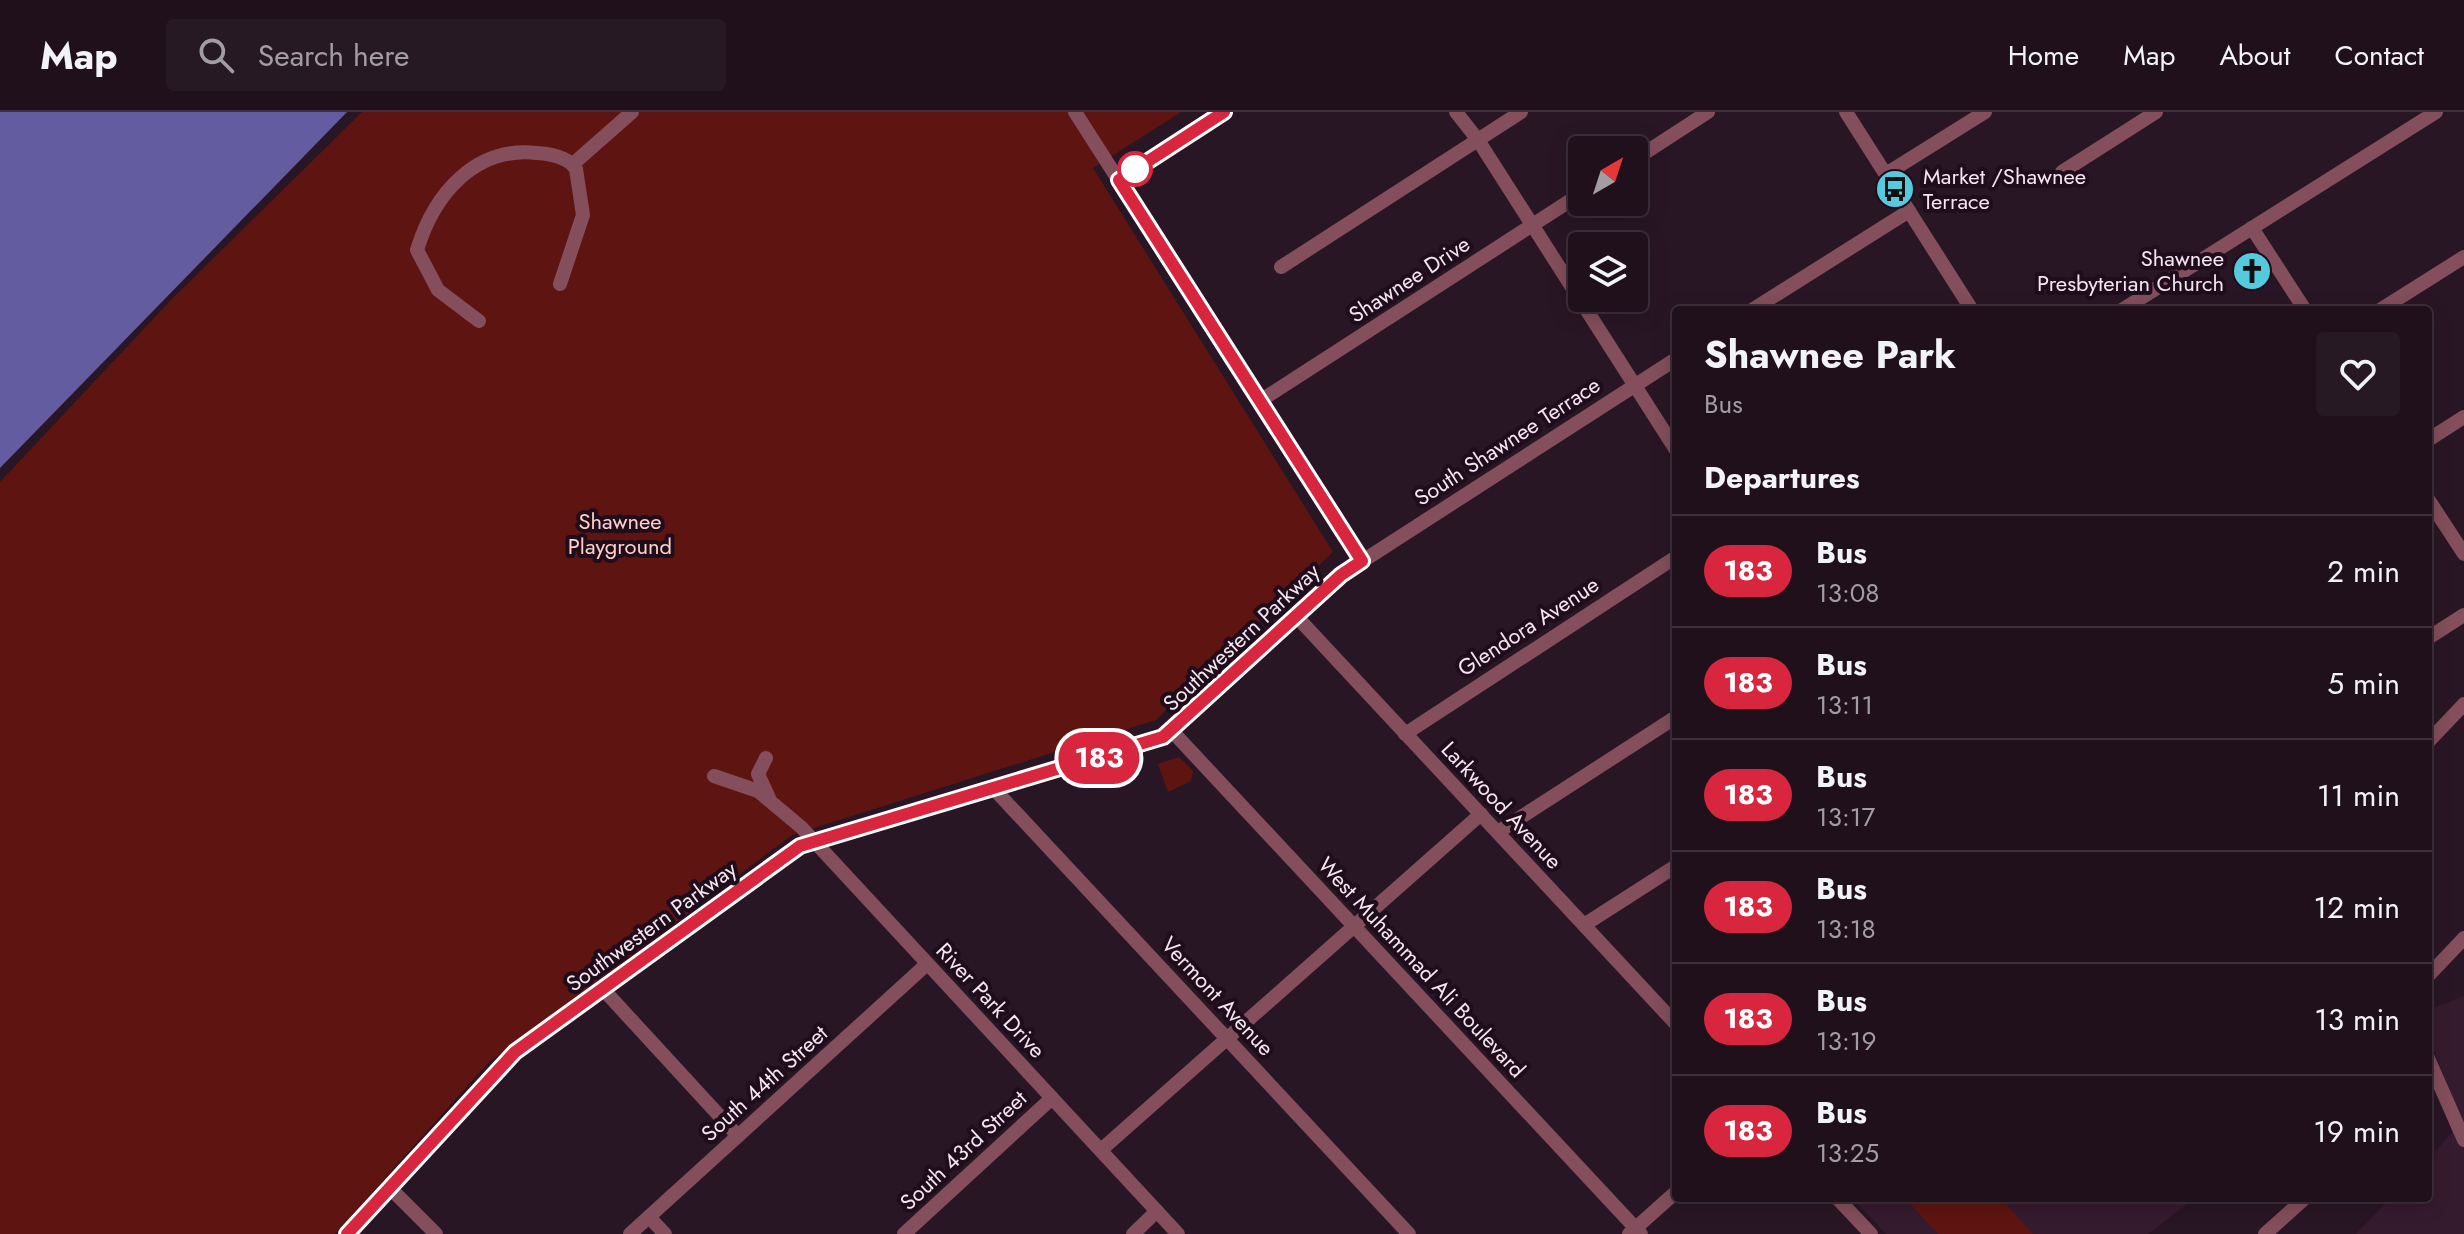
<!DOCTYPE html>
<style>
body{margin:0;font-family:Jost,sans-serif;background:#271924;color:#f1f3f6;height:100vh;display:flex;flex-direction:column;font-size:30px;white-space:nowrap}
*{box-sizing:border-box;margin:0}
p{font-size:26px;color:#a19da3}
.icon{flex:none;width:44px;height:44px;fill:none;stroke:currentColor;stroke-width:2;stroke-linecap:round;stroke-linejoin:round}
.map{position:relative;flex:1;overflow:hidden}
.drawer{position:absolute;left:1672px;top:194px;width:760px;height:896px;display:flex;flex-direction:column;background:#1f101b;border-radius:8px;box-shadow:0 4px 20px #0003,0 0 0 2px #3c303a}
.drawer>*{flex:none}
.badge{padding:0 16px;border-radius:26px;font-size:28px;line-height:52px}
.needle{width:52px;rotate:39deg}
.tools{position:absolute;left:1568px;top:24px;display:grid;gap:16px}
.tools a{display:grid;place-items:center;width:80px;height:80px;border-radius:8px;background:#1f101b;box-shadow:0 4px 20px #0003,0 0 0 2px #3c303a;font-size:40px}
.map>.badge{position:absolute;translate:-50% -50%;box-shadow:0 0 0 4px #fff}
h2{padding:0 32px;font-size:30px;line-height:72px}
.round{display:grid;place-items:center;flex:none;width:84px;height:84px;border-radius:8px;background:#271924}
.headline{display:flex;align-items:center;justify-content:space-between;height:136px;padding:0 32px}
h1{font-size:38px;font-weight:700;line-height:60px}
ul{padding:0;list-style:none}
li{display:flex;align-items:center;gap:24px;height:112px;padding:0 32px;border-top:2px solid #3c303a}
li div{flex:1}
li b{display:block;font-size:30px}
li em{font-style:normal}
li .badge{min-width:88px;font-weight:700;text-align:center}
header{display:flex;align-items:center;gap:48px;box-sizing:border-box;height:112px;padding:0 40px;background:#1f101b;border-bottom:2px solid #3c303a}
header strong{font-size:38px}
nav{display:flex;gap:44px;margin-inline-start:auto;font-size:28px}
.search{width:560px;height:72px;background:#271924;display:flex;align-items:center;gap:20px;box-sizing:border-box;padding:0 28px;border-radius:8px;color:#a19da3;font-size:30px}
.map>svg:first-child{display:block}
.built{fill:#351b2e}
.green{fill:#5e1511}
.water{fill:#645ca0}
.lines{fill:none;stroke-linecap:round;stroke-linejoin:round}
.minor{stroke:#844e5c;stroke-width:14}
.line-casing{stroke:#fff;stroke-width:18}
.line{stroke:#d7263d;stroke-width:12}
.stop-dot{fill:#fff;stroke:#d7263d;stroke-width:4}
.labels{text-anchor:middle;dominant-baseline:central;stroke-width:8;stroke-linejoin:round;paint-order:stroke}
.poi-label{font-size:22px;fill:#f4e6f0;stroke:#1f0d1b;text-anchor:start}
.street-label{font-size:22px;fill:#f4e6f0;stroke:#1f0d1b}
.park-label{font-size:22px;fill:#ffcfc8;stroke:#1f0d1b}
</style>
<header>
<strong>Map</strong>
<div class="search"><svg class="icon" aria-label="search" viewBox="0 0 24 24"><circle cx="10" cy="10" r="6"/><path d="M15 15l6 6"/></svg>Search here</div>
<nav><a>Home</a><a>Map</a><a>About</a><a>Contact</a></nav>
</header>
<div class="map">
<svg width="2464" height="1122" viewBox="0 0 2464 1122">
<rect width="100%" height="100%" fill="#291624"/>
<g class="built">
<path d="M2464,884v238h-108l35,-36h37v-38l34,-39 -34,-86v-25z"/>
<path d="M1852,1086h343l-47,36h-262z"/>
</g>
<g class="green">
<path d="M362,0h819l-88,56 240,384 -177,168 -364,115 -304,228 -153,171h-335v-752l171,-182z"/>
<path d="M1179,645l14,14 -2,10 -23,11 -10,-28z"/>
<path d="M1905,1086h95l33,36h-95z"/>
</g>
<path class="water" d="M0,0h347l-347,356z"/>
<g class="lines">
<g class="minor">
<path d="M1075,0l287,449"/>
<path d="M1456,0l22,28 198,310"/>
<path d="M1846,0l126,198"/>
<path d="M1634,48l74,-48"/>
<path d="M573,52l59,-52"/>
<path d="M2062,60l94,-60"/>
<path d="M1886,62l99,-62"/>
<path d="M1119,68l105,-68"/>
<path d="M2252,116l53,82"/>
<path d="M1281,155l240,-155"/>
<path d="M1752,198l157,-99"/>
<path d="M2122,198l314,-198"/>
<path d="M2380,198l84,-53"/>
<path d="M479,209l-41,-31 -21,-40c17,-56 58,-104 120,-97 14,1 32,5 39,16l7,46 -23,69"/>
<path d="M1260,289l322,-208"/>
<path d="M2428,328l36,-23"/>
<path d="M2428,387l36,55"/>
<path d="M1296,504l380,408"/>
<path d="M2428,526l36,-23"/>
<path d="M1172,619l469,503"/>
<path d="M1405,622l271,-177"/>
<path d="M2428,630l36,-38"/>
<path d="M766,646l-8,16 11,24"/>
<path d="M714,664l44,15 43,36 377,407"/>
<path d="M994,677l415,445"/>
<path d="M1498,720l178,-115"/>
<path d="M1584,813l92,-59"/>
<path d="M2428,864l36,-38"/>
<path d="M602,876l136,148"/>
<path d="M2428,946l36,82"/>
<path d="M1101,1038l380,-336"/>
<path d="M389,1075l47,47"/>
<path d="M1837,1086l34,36"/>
<path d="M649,1105l16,17"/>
<path d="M347,1122l168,-182 285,-206 363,-109 178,-162 335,-216"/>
<path d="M630,1122l297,-270"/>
<path d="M904,1122l148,-136"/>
<path d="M1133,1122l24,-23"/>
<path d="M1629,1122l47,-42"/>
<path d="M2265,1122l40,-36"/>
</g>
</g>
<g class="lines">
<g class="line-casing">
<path id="line" d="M347,1122l168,-182 285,-206 363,-109 178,-162 21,-14 -243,-381 105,-68"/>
</g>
<use href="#line" class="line"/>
</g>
<defs>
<g id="bus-disc" transform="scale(2)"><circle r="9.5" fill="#55cadf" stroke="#1f0d1b"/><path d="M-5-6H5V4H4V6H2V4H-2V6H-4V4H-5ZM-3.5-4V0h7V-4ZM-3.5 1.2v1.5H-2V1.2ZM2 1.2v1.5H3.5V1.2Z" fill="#111"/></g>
<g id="church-disc" transform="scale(2)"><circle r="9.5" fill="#55cadf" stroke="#1f0d1b"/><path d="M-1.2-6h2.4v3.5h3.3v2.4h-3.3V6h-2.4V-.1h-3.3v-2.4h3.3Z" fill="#111"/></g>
</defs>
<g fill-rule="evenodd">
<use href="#bus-disc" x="1895" y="77"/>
<use href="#church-disc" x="2252" y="159"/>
</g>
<circle class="stop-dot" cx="1135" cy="57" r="16"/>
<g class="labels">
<g class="poi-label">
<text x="1923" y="64">Market /Shawnee<tspan x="1923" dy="25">Terrace</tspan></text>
<text x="2224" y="146" text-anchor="end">Shawnee<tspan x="2224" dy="25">Presbyterian Church</tspan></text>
</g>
<g class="street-label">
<text transform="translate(1409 167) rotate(-33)">Shawnee Drive</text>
<text transform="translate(1507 329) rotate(-33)">South Shawnee Terrace</text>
<text transform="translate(1528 514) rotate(-33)">Glendora Avenue</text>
<text transform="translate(1241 525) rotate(-43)">Southwestern Parkway</text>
<text transform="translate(1502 693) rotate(47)">Larkwood Avenue</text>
<text transform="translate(651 814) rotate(-36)">Southwestern Parkway</text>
<text transform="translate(1422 855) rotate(47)">West Muhammad Ali Boulevard</text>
<text transform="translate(1218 884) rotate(47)">Vermont Avenue</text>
<text transform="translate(991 888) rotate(47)">River Park Drive</text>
<text transform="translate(764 971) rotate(-42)">South 44th Street</text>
<text transform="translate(963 1038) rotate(-43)">South 43rd Street</text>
</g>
<g class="park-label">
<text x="620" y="409">Shawnee<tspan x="620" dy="25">Playground</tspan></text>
</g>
</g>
</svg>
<div class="tools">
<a><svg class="needle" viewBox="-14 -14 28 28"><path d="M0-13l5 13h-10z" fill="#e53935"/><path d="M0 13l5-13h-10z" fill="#a19da3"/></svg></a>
<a><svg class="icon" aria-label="layers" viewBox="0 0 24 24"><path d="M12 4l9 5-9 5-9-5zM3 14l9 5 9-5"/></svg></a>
</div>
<b class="badge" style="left:1099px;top:646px;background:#d7263d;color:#fff">183</b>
<section class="drawer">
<div class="headline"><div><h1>Shawnee Park</h1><p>Bus</p></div><a class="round"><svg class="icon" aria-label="heart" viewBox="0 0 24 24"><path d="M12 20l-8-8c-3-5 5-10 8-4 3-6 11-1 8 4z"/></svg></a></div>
<h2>Departures</h2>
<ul>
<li><span class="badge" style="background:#d7263d;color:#fff">183</span><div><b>Bus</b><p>13:08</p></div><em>2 min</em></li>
<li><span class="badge" style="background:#d7263d;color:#fff">183</span><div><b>Bus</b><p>13:11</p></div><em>5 min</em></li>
<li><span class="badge" style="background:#d7263d;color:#fff">183</span><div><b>Bus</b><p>13:17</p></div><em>11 min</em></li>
<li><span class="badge" style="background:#d7263d;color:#fff">183</span><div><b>Bus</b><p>13:18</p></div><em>12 min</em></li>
<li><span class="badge" style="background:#d7263d;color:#fff">183</span><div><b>Bus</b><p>13:19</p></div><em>13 min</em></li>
<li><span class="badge" style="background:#d7263d;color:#fff">183</span><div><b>Bus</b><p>13:25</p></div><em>19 min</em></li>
</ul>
</section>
</div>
